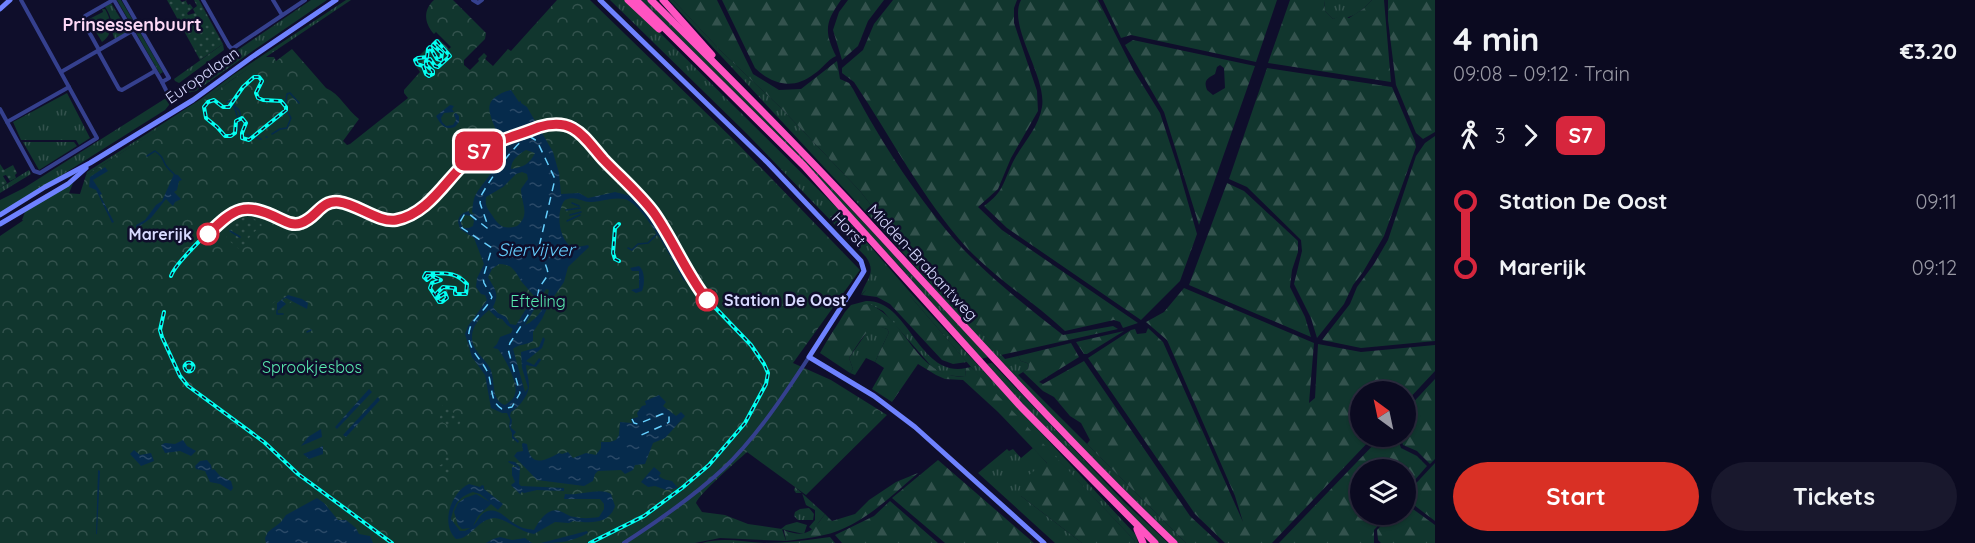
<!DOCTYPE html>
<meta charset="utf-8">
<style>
body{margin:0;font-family:Quicksand,sans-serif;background:#19182d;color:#f1f3f6;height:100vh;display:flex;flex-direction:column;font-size:22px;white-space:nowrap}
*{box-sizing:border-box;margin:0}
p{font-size:20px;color:#9a9aa5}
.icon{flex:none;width:33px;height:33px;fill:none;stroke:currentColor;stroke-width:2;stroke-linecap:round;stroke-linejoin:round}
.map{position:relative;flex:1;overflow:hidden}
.drawer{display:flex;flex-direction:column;background:#0b0a20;width:540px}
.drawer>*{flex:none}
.badge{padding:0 12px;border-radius:9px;font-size:21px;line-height:39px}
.needle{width:39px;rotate:327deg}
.fabs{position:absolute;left:1350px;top:381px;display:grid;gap:12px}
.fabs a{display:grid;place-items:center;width:66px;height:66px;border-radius:50%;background:#0b0a20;box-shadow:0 2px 4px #0004,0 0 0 2px #2b2b3e;font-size:30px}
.map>.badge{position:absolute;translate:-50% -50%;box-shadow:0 0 0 3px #fff}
.legs{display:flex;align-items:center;gap:9px;height:66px;padding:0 18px;font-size:20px}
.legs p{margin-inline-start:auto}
.summary{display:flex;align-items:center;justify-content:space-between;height:102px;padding:0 18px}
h1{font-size:33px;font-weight:800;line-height:45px}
.button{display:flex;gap:12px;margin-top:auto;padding:12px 18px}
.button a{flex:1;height:69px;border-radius:36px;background:#d93025;color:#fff;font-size:24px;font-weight:800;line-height:69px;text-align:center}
.button a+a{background:#19182d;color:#f1f3f6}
ul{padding:0 18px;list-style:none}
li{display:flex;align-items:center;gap:21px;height:66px;font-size:22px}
li i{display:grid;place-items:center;width:9px;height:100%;margin:0 8px;background:currentColor}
li i::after{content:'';width:15px;height:15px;margin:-8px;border:4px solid;border-radius:50%;background:#0b0a20}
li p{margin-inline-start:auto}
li:first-child i{background:linear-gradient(#0000 50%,currentColor 0)}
li:last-child i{background:linear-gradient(currentColor 50%,#0000 0)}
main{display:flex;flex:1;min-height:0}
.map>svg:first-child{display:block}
.grass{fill:url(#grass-tufts)}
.forest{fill:url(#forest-firs);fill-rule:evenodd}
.park{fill:url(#park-crowns)}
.garden{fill:url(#garden-dots)}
.water{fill:url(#water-ripples);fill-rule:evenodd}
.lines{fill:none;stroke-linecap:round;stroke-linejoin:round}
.stream{stroke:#062b4c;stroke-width:1.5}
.ferry{stroke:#66d0ff;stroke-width:1.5;stroke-dasharray:8 6;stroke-linecap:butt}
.street{stroke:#35408e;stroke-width:4}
.secondary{stroke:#6f82ff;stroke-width:5}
.highway{stroke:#ff53c1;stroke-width:7}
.rail-casing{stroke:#04fff1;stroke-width:4}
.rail{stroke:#0f0e2b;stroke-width:1.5;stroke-dasharray:4.5;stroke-linecap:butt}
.line-1-casing{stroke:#fff;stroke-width:14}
.line-1{stroke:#d7263d;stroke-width:9}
.stop-1-dot{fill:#fff;stroke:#d7263d;stroke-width:3}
.labels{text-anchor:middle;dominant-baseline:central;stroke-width:5;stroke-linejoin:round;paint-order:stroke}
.street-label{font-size:16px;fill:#d8daff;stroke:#0f0e2b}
.stop-label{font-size:16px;font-weight:bold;fill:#d8daff;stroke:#0f0e2b;text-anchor:end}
.park-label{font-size:16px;fill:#59eaaf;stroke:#0f0e2b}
.neighbourhood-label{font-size:18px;font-weight:bold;fill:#ffdaf7;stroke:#0f0e2b}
.water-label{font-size:18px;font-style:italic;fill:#66d0ff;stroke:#0f0e2b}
</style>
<main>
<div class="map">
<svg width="1435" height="543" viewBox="0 0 1435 543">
<defs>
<pattern id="grass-tufts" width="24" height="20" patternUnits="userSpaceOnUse" patternTransform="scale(1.5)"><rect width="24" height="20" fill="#11362e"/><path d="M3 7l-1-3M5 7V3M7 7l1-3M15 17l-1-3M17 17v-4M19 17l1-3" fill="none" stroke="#33524d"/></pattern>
<pattern id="forest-firs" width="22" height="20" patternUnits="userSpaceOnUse" patternTransform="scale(1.5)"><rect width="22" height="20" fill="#11362e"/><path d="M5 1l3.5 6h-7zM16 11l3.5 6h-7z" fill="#33524d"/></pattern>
<pattern id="park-crowns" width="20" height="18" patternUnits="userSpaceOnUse" patternTransform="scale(1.5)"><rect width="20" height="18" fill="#11362e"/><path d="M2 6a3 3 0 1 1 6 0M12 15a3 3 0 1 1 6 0" fill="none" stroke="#33524d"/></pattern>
<pattern id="garden-dots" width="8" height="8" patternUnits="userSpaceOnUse" patternTransform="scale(1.5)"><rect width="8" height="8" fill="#11362e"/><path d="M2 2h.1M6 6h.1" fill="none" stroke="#33524d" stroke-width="1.8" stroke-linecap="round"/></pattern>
<pattern id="water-ripples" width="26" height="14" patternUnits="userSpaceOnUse" patternTransform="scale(1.5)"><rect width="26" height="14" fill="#062b4c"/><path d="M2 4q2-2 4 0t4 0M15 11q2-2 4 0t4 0" fill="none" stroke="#2a4967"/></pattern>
</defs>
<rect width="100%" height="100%" fill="#0f0e2b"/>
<g class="grass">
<path d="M117,0h4l42,72 -3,2z"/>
<path d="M311,0h16l-73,50 -58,41 -13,3 -10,6 -8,10 -165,104v-14l24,-12 161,-102z"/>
<path d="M346,0h5l-118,79 -38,28 -109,68 1,-3 114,-73 32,-24z"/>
<path d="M610,0h14l20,17 193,191 72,83 227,244 2,8h-4l1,-2 -151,-159 -74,-86 -44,-6 -5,5c5,-16 16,-22 5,-38l-120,-124z"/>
<path d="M641,0h6l5,4c114,115 227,232 336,353l-7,2 -79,-90 -101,-109z"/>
<path d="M669,0h4l48,51 61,58 78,82 28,36 68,74 49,58 13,-3 3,5 6,2 2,2 -1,4 -10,6 168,168h-8l-160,-160 -129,-146z"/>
<path d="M1324,0h48l-9,9 -9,6 -8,3 -4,-2 -9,3 -8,-8z"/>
<path d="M111,3l17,28 -13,8c-6,-11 0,-18 -10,-32z"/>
<path d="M102,9h3c7,12 9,25 -3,33l-12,-20 -4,1 -1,-2 18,-9z"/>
<path d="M223,44l1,6 -45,33 -4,-2 -1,-2z"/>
<path d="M67,93l23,45 -11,7 -3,-5h-55l-8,-18z"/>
<path d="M23,142h51l3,4 -38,24z"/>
<path d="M29,170l2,4 -31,19v-5z"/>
<path d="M73,183l-5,13 -42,26 -4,-2 3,-8z"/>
<path d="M866,301c43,-2 52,77 100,67l-1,9 -19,-2 -14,-8 -49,-56 -14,-7 -33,23 -16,26 25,-41 6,-7z"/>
<path d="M879,326l8,3 2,3 -14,30 -9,-4 -11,17 -5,-2 3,-4 -4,-11 20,-29z"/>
<path d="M992,363l132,139 44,41h-10l-39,-37 -134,-142z"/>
<path d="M1033,448l14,15 -26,33 61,47h-27l-77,-70 29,-24 2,2 4,-2 8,9z"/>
<path d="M795,487l30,27 -12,16 -4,-3 6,-7v-10l-9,-5 -4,-12h-6l-2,-3z"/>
<path d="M809,508l5,6 -1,6h-15l-4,-4 1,-4 5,-3z"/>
<path d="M797,522l10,3 -3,9 -23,-5 5,-4z"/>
</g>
<g class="forest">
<path d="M673,0h44l36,74 26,16 22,-1 36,-28 3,18 9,4 4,6c29,55 67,113 109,159 31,32 66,60 101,87l50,-9 5,3 -117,26 -45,-54 -68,-74 -28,-36 -78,-82 -61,-58z"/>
<path d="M722,0h119c-16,22 -17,32 -5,56 -9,4 -14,13 -22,18 -20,16 -42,11 -59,-6z"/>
<path d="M848,0h36l-16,21 -10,25 -16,14 -9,-30 6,-18z"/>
<path d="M893,0h124l-3,8v15l23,68 1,20 -27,47 -13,31 -20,18 24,23 136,93 -15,5 -3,-6 -6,-2 -49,11c-31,-29 -69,-52 -98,-83 -45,-50 -76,-111 -113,-166l-12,-9v-5l21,-18 11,-26z"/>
<path d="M1021,0h77l36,71 26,42 19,58 18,63 -17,47 -39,39 -134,-92 -23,-22c21,-15 19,-25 30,-46 9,-17 25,-33 28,-53 5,-31 -35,-81 -21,-107z"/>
<path d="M1103,0h174l-21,62 -125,-27 -10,3z"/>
<path d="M1290,0h34l1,11 8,8 9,-4 7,3 14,-9 9,-9h12l7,82 -123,-19z"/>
<path d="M1388,0h47v132l-12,7 -7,-6 -20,-48 -8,-65z"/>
<path d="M1133,40l122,26 -56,159 -35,-113 -39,-67zM1220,65l4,3 1,20 -12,7 -6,-5c-4,-10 1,-12 8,-16l2,-7z"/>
<path d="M1267,68l125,19 23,54 1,6 -32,89 -21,36 -10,13 -9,19 -27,34 -6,-20 -17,-34 8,-33 -1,-11 -54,-53 -18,-8z"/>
<path d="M1435,136v205l-74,7 -39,-8 28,-36 7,-17 17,-23 14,-24 28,-84 9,-13z"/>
<path d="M1227,183l17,8 54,50v11l-6,18 -2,17 15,30 6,20 -122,-52z"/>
<path d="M876,282l21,4 13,10 57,66 -14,2 -11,-4 -52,-56 -13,-7 -15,-2 9,-12z"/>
<path d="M1184,288l130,55 -5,60 6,-5 3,-54 43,8 74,-7v26l-29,31v-10h-46v44l13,1 -101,106h-47l-30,-29 -107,-156 43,-28 4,-1 2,5 9,-1 2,-5 15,14 80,180 -8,-26 -68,-156 -21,-18 18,-10z"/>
<path d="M869,304c41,18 44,72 96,73l1,-9 5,-1 164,174 -1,2h-52l-61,-47c-6,-16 15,-26 26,-33l-49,-51 -35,-32 -18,-1 -9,-4 -18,-11 -26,38 -20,-13 12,-21 -9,-6 14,-30 -2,-3c-19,-8 -28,15 -38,29l4,11 -3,4 -30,-20c12,-20 24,-46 49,-49z"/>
<path d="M1124,331l-37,23h-3l-8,-12z"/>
<path d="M1071,343l8,14 -40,25 4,2 41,-23 106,155 29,27h-33l-99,-99 3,-4 -9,-17 -11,-7 -16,-19 -11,-6 -20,-19 5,-3 1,-4 -2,-2 -6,-2 -3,-5z"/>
<path d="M1435,379v80l-5,5 -13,-13 -14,-6 -3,-8 6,-1v-26z"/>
<path d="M1381,437h16l4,11 16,8 10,10 -21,24v-20h-46v44l27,1 -13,15v13h-95z"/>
<path d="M938,460l96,83h-89l-53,-45z"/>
<path d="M1435,463v58l-29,-22v-5z"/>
<path d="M918,473c-28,24 -57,54 -94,62 -12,3 -25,4 -38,6l-2,-11c22,9 29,1 41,-16l7,7 23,-7 14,-14 27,-18z"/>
<path d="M890,501l48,42h-96l-7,-8 39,-19z"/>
<path d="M1406,504l29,21v18h-54l-3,-3 -1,-10 14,-15 15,-1z"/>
<path d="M830,537l5,6h-133c21,-6 41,-1 62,0 22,0 44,-3 66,-6z"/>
</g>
<path class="park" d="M434,0h19l33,33 -1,6 -21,21v5l6,5 9,-9 -1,-2 6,-6 3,3 -2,3 8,7 15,-17 3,2 46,-51h33l145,141 125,129 -67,93 38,17 56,35 -81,80 -59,-43c-10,9 -48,42 -51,51l6,9 23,3 23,9 34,5 4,12 -66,-3 -25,5h-695v-307l64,-43 16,1 6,-19 108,-68 70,-50h10l2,4 16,-12 34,39c14,6 21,22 33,31l-16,22 4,4 3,-1 58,-46 -4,-5v-3l16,-18 -7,-10 22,-22 4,-1 10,10 2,-2 -15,-15 -2,2c-10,-11 -11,-24 0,-34z"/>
<g class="garden">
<path d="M167,0h13l2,2 5,-2 -1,1 2,4 2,-1 3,4 -6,5 1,2 7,-2 -2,-4 4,-3 -3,-6h5l24,44 -23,16z"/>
<path d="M0,164l4,6 9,-5 4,8 -2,2 1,3 -6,3 -4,-6 -3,1 4,7 -7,5z"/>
<path d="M247,217h5l10,8 -10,9 -12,16 -13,-11 -1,-7 13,-13z"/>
<path d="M287,293l9,6 -15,10 -3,5 -7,-3 -2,-4 14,-13z"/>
<path d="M443,405l19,14 -3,6 -4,-2 -4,1 -2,2 -10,-6 2,-6 -1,-4z"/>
<path d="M444,453l7,7 1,11 -8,4 -7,-8 7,-4 -4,-7z"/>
</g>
<g class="water">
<path d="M511,90l8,12 2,-1v2l6,4 26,45 6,21 2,21 18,-1 9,5 27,-6 20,5 12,12 28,43 14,26 -5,3c-11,-19 -40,-78 -60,-82 -11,-2 -21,2 -32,3 -10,1 -16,-7 -27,-2 -10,12 -6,39 7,48l16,-3 1,2 -21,20 -4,15 -14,20 -8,17 -9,13v9c-6,4 -15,3 -20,8l12,43 3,-4 -6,-20 -1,-16 18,-5 4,-10 2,2 -3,9 -16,13 8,4 5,-7 2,2 -5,7 -10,-2c0,7 3,13 3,20 1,8 -10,23 -18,27l-1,4 2,4 -1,8 5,4 -3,4 6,5 -1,2 -6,-5v-5c-4,-9 -3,-4 -2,-13l-3,-7h-5l-11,-5 -6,-33 -13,-18 -7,-23 3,-8 19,-26 -2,-5 -4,-1 -5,-7 1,-9 7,-14 -10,-26 -14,-9 -2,-7c1,-7 4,-9 11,-11v2l6,2 -3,-3c1,-6 1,-13 4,-18 10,-16 23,-26 24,-44 2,-20 -20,-39 -6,-52 5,-4 10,-7 17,-8zM526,150l9,3c-6,12 -12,14 -24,16 0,-9 8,-15 15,-19zM522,172l5,2 1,5 -7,10c0,14 10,26 -4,37 -14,4 -18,0 -25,-11 -5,-7 -7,-9 -6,-18l17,-10 13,-13zM465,215l6,1 3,5 -1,5 -4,2h-5l-3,-4 1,-6zM499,264c13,0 16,7 22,17 4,5 9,10 13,15l-18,29 -6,-1 -4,-7 -8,-4 -5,-6c7,-14 2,-17 -5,-30l4,-8zM546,289l3,1c-3,15 -10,29 -24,35zM489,310l8,8 5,1 5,6 6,4 -2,4 -11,4 -3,7 -4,4 5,1c6,8 21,34 17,45 -1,5 -6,8 -10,11 -15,-5 -9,-25 -15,-37 -6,-11 -18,-17 -18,-31 0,-12 9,-20 17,-27z"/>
<path d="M450,105l4,1 -2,3 2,3 -10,1 -3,5 1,4 4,4 7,-1 3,-5 -2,-6 2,-1 3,3v6l-4,5c-11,4 -15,-4 -19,-11z"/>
<path d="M105,167l3,4 -15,9 9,14 -2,1 14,27 -2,1 -16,-33 -7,-3 1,-10z"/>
<path d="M174,174l4,1 4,5 -3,1 -2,9 -3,2 7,7 -6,3 -2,4 -7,-7 -15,19 -15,11v-4l9,-5 11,-15 6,-4z"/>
<path d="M639,266c6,4 6,19 3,25l-6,2 -5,-3 8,-2v-17h-7l-2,-3z"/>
<path d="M288,295l14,4 6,4 -1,6 -21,-11 -4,2 4,4 -7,6h-2v-7z"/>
<path d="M369,389l3,3 -35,37 -2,-2z"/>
<path d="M659,395l7,7 -3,4 13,10 5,-4 4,4 -20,22 -12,5 -8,21 -10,1 -2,5 -8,4 -4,-4 -23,1 -3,3 -2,7 -9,5 -47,-6 -23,-24 3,-4 6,-1 -1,-7 1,-1 4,1c3,23 16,18 32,9l3,1 6,-2 5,6 13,-5 10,2 5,-7v-6h9l6,-2 3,-5 1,-13 12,1 -1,-4 7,-2 -1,-4 5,-7 4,-1 -1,-4z"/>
<path d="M378,397l2,3 -34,37 -3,-2z"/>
<path d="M321,429l1,8 -21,9 7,-9z"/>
<path d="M183,440l4,6 9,5 -5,5 -11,-5 -15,2 -4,-8 4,-2 10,1z"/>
<path d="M323,446v8l-14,5 -6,-5z"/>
<path d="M134,450l6,5 11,-2 3,8 -13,5 -11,-12z"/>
<path d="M207,460l4,5 1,5 2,-1 6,7 11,5 2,7 -2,3 -11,-7 -10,-2 -5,-11 -9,-2 -1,-3 5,-5z"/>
<path d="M509,461l6,1 5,5 -1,17 2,2 43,2v3l-27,-1 -13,3 -2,-1 -2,2 -9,-9 4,-3 -3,-7v-8h5l-9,-5z"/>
<path d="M654,467l7,6 -2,3c4,4 9,4 13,5l6,7 -12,2 -11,-4 -7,1 -7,-5z"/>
<path d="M98,470l2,1 -3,63h-1z"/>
<path d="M469,484l11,3 2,-2 2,1v3l19,15 -5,6 -7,-6 -13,12 -5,10c5,-4 6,-11 12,-14 13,-6 21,7 30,12 6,4 12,5 19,6 5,-9 15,-25 28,-18 5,2 8,5 13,5 8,2 17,1 24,0l5,-8v-5l-4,-5h-36l1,-5c15,2 35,-7 46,0l4,12c-6,19 -26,17 -42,15l-4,2 -14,-1 -21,12c-15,-2 -28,-16 -40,-16 -16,1 -23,21 -38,21 -16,-15 -5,-47 13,-55zM473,492l7,2 10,8 -14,-8 -11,4 -7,5 -4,9 4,13 4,4 8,-1 -5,3h-5l-9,-12c3,-14 7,-22 22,-27z"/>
<path d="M317,498l7,5 14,17h8l10,8 3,6 11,2 3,7h-107l-1,-5 3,-6 13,-10 5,-7z"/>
<path d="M587,531l1,2c-16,9 -29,10 -47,10z"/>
<path d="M500,537l12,3 13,-2 7,5h-46l7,-4z"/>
</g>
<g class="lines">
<g class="stream">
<path d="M232,100l7,21"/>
<path d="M227,102l10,-4"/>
<path d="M234,106c11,7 4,14 5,24"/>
<path d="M272,134l8,-5 7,-1 4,-10 -6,-11 2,-13 3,-1 9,10"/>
<path d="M247,135l14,4"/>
<path d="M266,137h1"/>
<path d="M147,156l8,-5c6,4 7,6 10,13 2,4 6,7 9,10"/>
<path d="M572,203l7,3"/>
<path d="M566,210l14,-2"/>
<path d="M570,215l11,-3"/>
<path d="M567,221l13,-6"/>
<path d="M230,231l10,6"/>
<path d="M628,248l4,2 6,-6 10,-1 9,-9"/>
<path d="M277,310v4h6"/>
<path d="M307,332l4,-2"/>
</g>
<g class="ferry">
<path d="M529,136l8,5 18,38 -16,68c1,10 9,18 9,28l-9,13 -2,13 -27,42 -2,6 12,44 -8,14 -10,2c-13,-7 -9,-26 -15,-38 -7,-14 -23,-25 -17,-43 4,-11 17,-19 22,-31l-8,-14 -1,-5 9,-30 -30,-20 -2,-6 4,-7 5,-1 18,14 1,-2 -8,-23 1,-7c8,-15 34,-54 48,-60z"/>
<path d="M632,419l2,4 4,1 24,-10h3l4,3v5l-3,2 -27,12"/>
</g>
<g class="street">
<path d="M114,0l48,82 7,-4 -45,-78"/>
<path d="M203,0l26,46 3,3 73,-49"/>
<path d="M273,0l9,15"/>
<path d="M473,0l5,3 4,-3"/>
<path d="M99,50l-16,-29 2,-5 28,-16"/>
<path d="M98,51l21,38 3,1 33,-19"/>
<path d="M61,72l71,-41"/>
<path d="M162,82l4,8"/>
<path d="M0,109l34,62 6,2 57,-35 -76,-138"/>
<path d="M7,122l62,-35"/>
<path d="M624,543c34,-22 69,-46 99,-74 32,-30 62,-75 86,-112"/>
</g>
<g class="secondary">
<path d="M600,0l168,163 93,98 3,10 -3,5 -52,81 65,39 41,31 129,116"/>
<path d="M0,9l10,-9"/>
<path d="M0,215l45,-28 45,-24 103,-63 59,-43 84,-57"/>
<path d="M0,224l68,-40 18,-16"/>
</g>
<g class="highway">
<path d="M628,0l31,29"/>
<path d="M636,0l168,166 217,241 134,136"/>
<path d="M651,0c74,73 148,147 219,224 100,108 197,217 304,319"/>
<path d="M663,0l49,55"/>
<path d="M1137,529l6,14"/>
</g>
<g class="rail-casing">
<g id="rail">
<path d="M437,41l13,15 -12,11 -3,-1 -5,-7 -4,2v4l7,6v3l-4,2 -3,-2 -3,-8 -6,-2 -2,-4 3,-2 9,-1 1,-8 2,-2 7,12 4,1 1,-7 -9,-8z"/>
<path d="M254,77h5l3,4 -6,12 2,5 5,2 18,1 5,6v3l-37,30 -7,-2v-5l4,-10 -4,-5 -6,3 -1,12 -4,3h-6l-8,-9 -11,-9 -2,-11 4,-5 6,-2 9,7h6l14,-20z"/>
<path d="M619,261l-4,-2 -2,-6 2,-25 4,-4"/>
<path d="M426,273c17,1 28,-3 41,11l-1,10h-11v-6l-12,-1 -7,7 3,3 6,-4 2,5 -5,4h-3l-9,-14 2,-5 9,-3 -9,-4 -5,4 -3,-3z"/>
<path d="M171,276c4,-13 46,-53 58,-62 6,-4 16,-6 22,-6 17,1 31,18 47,16 18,-3 20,-25 43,-22 20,3 39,23 60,16 32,-10 50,-44 75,-65 10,-8 59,-26 72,-28 11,-1 21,0 30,6l75,82 50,82 48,50 13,19 4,9 -2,11 -21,39 -36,42 -27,23 -38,28 -54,27"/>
<path d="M164,312l-4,18 2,7 18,39 8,10 76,56 34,32 94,69"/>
<circle cx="189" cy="367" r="4.5"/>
</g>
</g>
<use href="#rail" class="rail"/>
</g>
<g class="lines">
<g class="line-1-casing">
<path id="line-1" d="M208,234c27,-26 36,-33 72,-15 6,3 13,7 21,4 16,-5 19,-23 38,-21 18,2 40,21 57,18 37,-7 54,-50 83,-69 17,-11 41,-16 60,-24 35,-10 44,9 64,32 17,18 36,34 51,54 19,27 32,60 53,87"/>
</g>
<use href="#line-1" class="line-1"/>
</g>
<g class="stop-1-dot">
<circle cx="208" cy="234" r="10"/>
<circle cx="707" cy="300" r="10"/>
</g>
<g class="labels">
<g class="street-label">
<text transform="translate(202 75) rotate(-35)">Europalaan</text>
<text transform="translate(849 229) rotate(46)">Horst</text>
<text transform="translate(923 262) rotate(47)">Midden-Brabantweg</text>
</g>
<g class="stop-label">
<text x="192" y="234">Marerijk</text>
<text x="724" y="300" text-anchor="start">Station De Oost</text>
</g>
<g class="park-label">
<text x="538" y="301">Efteling</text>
<text x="312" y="367">Sprookjesbos</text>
</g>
<g class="neighbourhood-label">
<text x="132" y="24">Prinsessenbuurt</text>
</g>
<g class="water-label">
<text x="536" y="249">Siervijver</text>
</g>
</g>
</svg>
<div class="fabs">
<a><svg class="needle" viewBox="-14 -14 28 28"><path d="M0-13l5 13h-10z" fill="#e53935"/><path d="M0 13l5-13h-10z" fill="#9a9aa5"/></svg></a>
<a><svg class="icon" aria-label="layers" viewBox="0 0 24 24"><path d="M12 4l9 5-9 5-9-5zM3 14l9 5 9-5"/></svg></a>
</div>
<b class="badge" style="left:479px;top:151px;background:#d7263d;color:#fff">S7</b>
</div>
<section class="drawer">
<div class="summary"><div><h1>4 min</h1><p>09:08 – 09:12 · Train</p></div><b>€3.20</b></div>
<div class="legs"><svg class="icon" aria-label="walk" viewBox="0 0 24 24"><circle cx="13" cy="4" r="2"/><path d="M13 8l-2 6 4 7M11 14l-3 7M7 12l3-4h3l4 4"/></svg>3<svg class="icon" aria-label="forward" viewBox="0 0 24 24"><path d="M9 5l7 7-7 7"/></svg><b class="badge" style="background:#d7263d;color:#fff">S7</b></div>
<ul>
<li><i style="color:#d7263d"></i><b>Station De Oost</b><p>09:11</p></li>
<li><i style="color:#d7263d"></i><b>Marerijk</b><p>09:12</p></li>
</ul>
<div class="button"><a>Start</a><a>Tickets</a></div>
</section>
</main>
